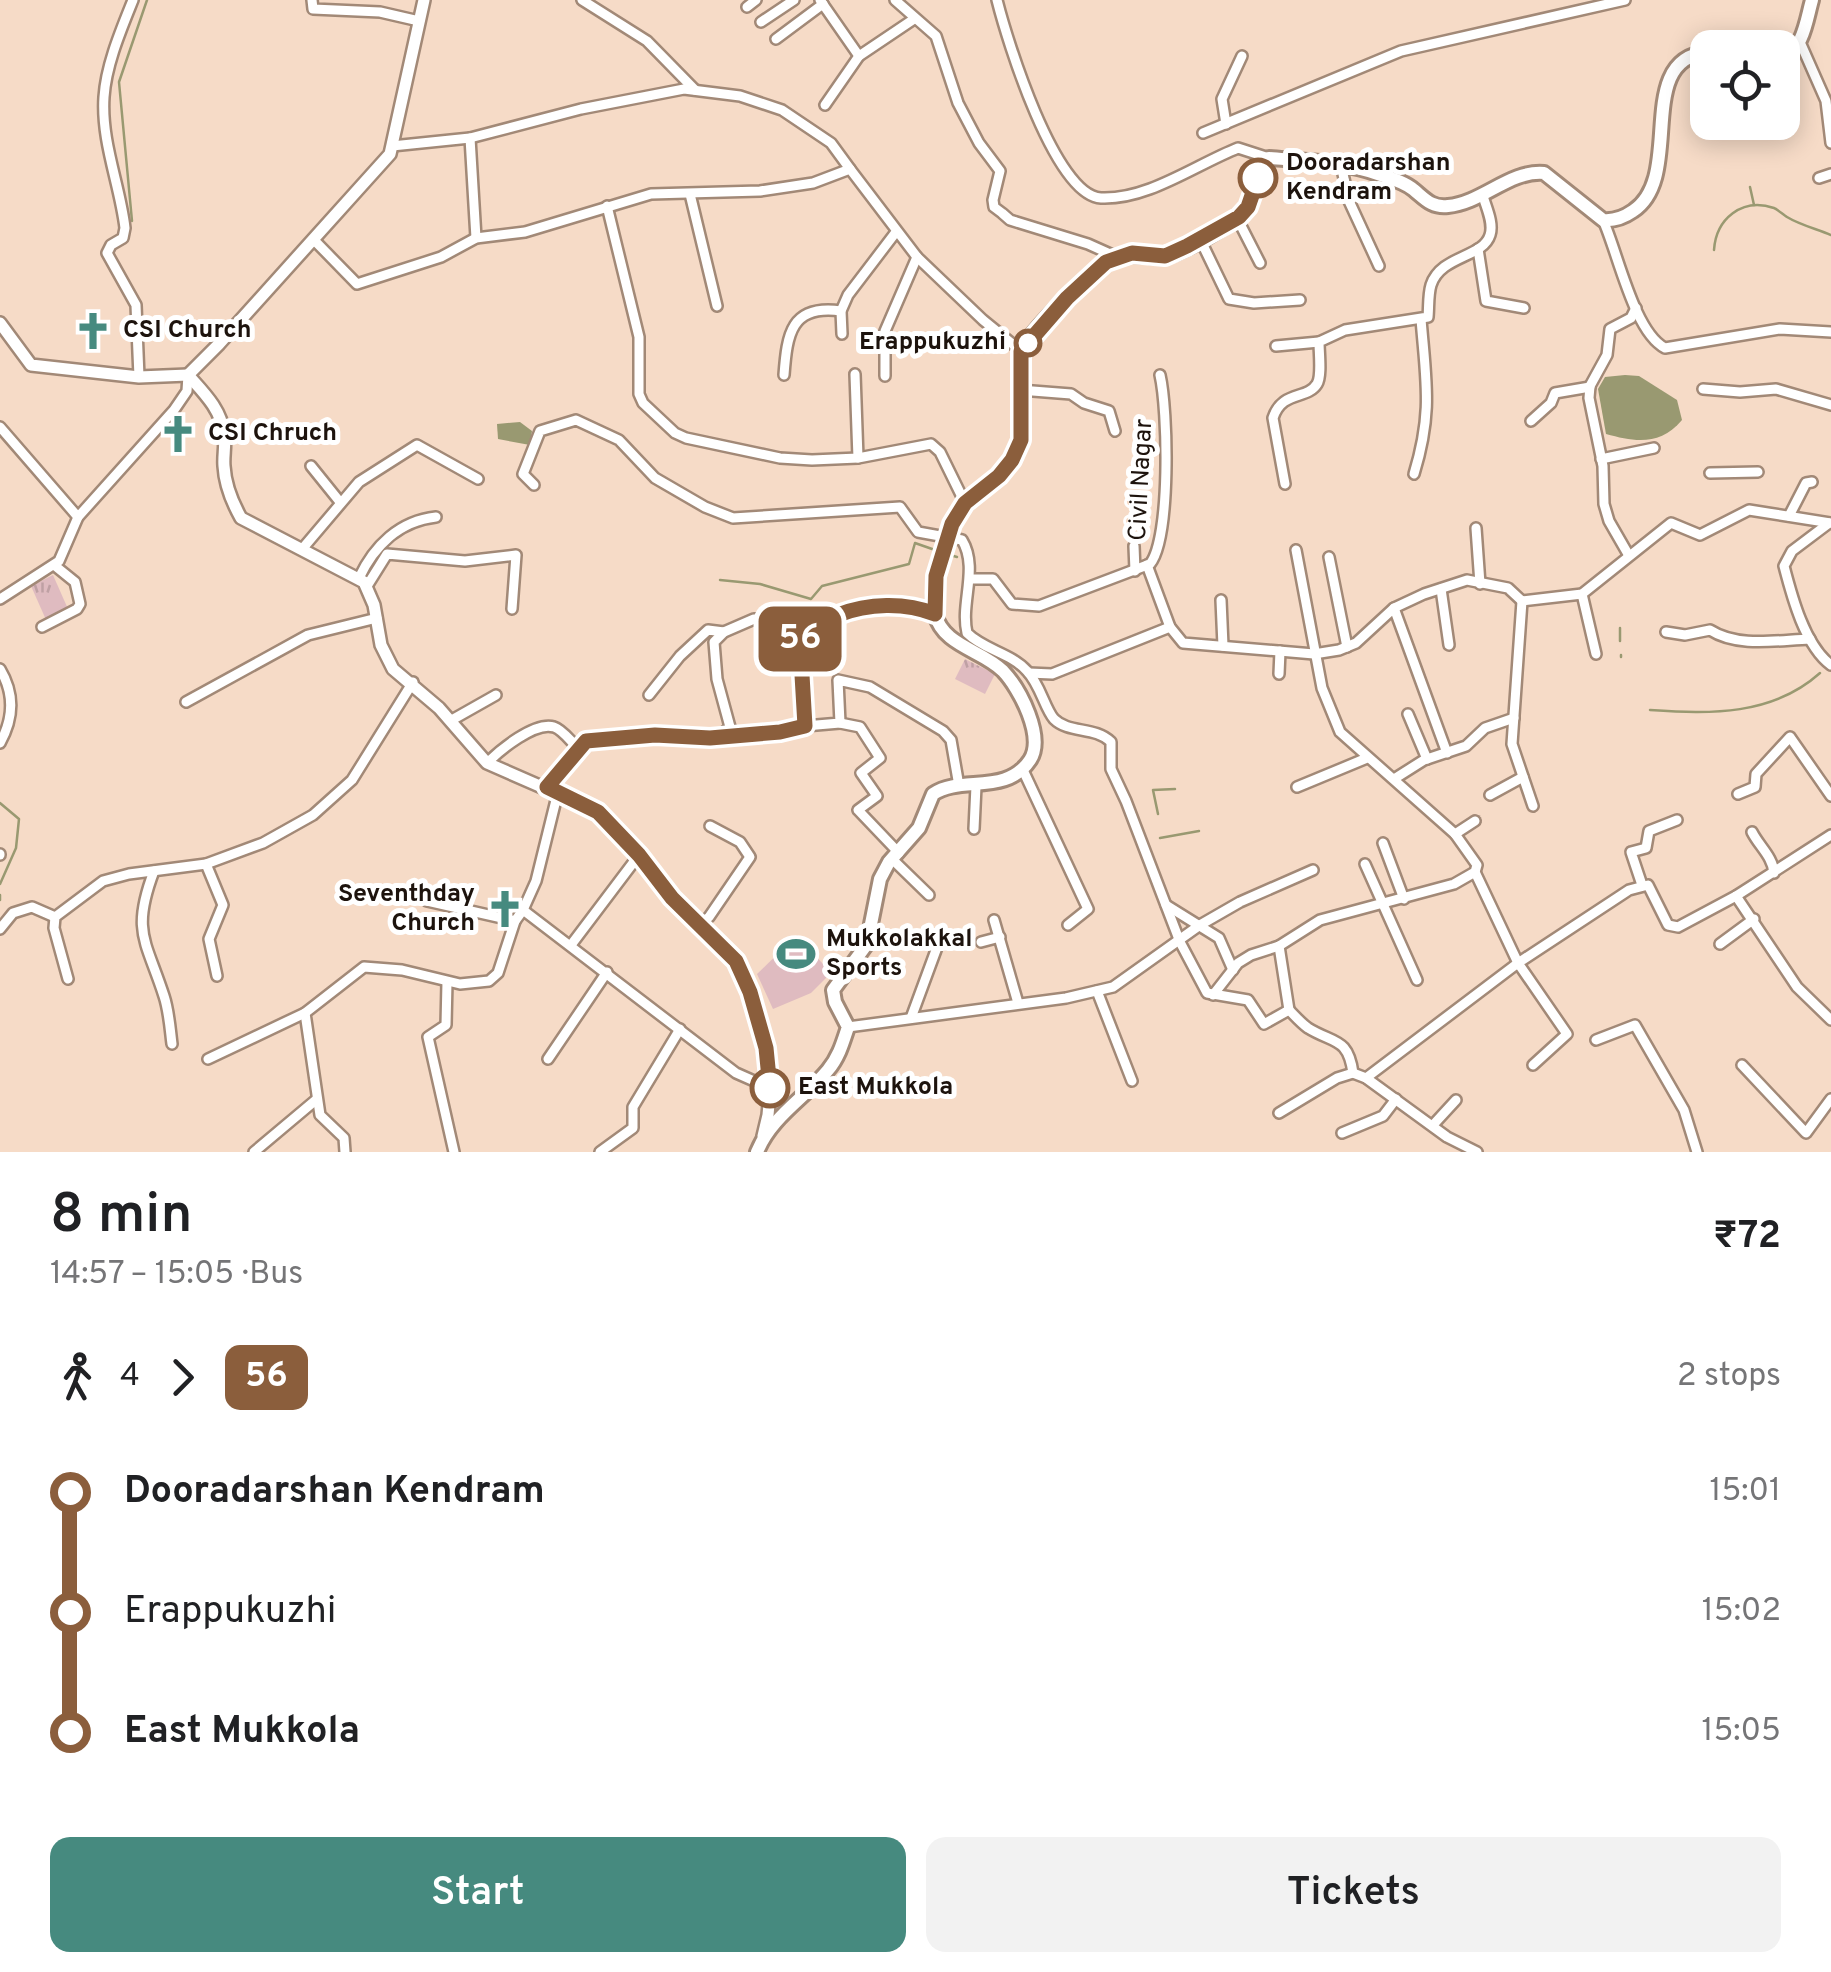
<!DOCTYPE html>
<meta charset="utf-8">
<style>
body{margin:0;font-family:Overpass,sans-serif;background:#f2f2f2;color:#202124;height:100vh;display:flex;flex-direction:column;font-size:38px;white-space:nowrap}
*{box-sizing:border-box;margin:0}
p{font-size:32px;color:#757577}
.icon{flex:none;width:55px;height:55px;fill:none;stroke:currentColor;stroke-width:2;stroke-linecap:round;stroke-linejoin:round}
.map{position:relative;height:1152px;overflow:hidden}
.drawer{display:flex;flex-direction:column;background:#fff;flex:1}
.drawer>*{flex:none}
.badge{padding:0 20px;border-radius:15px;font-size:35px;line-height:65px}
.tools{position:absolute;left:1690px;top:30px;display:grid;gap:20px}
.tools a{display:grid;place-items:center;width:110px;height:110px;border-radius:20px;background:#fff;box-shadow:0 5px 25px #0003;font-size:50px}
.map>.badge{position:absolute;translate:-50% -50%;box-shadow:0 0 0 5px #fff}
.legs{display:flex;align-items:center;gap:15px;height:110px;padding:0 50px;font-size:32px}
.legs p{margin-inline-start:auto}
.summary{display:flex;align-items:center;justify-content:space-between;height:170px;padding:0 50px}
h1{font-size:55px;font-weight:600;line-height:75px}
.button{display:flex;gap:20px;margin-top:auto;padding:20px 50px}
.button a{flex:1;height:115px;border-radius:20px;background:#468a7f;color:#fff;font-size:40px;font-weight:600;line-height:115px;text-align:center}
.button a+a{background:#f2f2f2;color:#202124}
ul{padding:0 50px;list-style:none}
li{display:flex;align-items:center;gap:35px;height:120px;font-size:38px}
li i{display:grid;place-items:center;width:15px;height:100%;margin:0 12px;background:currentColor}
li i::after{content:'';width:25px;height:25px;margin:-12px;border:8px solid;border-radius:50%;background:#fff}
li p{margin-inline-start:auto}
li:first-child i{background:linear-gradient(#0000 50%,currentColor 0)}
li:last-child i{background:linear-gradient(currentColor 50%,#0000 0)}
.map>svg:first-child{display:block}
.grass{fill:url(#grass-tufts)}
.pitch{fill:#dfbbc0}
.water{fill:#999971}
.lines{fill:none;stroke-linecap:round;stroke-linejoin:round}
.stream{stroke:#999971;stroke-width:2.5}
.minor-casing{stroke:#a28977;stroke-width:14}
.tertiary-casing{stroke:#a28977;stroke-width:16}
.secondary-casing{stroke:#a28977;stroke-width:18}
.minor{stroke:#fff;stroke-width:9}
.tertiary{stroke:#fff;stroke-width:11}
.secondary{stroke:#fff;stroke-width:12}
.line-1-casing{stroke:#fff;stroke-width:22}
.line-1{stroke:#8b5e3c;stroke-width:15}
.stop-1-dot{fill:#fff;stroke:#8b5e3c;stroke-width:5}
.labels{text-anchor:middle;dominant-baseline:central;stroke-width:10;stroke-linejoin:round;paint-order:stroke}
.stop-label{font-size:25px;font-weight:bold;fill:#1d130d;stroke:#fff;text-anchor:start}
.poi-label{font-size:25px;font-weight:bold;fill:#1d130d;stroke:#fff;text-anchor:start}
.street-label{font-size:25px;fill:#1d130d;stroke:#fff}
</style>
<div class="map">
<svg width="1831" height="1152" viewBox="0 0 1831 1152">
<defs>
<pattern id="grass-tufts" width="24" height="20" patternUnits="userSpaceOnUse" patternTransform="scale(2.5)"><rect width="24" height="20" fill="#dfbbc0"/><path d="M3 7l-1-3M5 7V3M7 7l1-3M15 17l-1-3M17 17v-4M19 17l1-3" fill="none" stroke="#bfa0a4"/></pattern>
</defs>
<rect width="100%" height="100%" fill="#f6dbc7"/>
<g class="grass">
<path d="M53,575l15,34 -21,13 -16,-36z"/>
<path d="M965,659l30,15 -10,20 -30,-15z"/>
</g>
<path class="pitch" d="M797,935l34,38 -20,20 -38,16 -16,-35z"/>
<g class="water">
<path d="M1625,375l14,1 38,24 5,20c-22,26 -47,22 -76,14l-8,-45 7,-12z"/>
<path d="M520,422l12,9 -2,14 -32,-6 -1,-15z"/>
</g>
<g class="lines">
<g class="stream">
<path d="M1750,187l4,18"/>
<path d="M132,221l-13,-139 28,-82"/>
<path d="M1714,250c2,-31 28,-53 60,-42 3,1 11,8 13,9 13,8 30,12 44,18"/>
<path d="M950,555l7,2"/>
<path d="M720,580l40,4 51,15 11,-13 87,-22 6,-21 20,7"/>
<path d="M1620,628v13"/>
<path d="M1621,655v2"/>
<path d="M1650,710c61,4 122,6 170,-37"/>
<path d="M0,803l19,16 -3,29 -16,36"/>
<path d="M1158,814l-5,-24 22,-1"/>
<path d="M1160,838l39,-7"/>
<path d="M0,895v5"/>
</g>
<g class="minor-casing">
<g id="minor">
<path d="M133,0c-12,30 -27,65 -29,97 -3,45 16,88 21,131l-2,10 -12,7 -4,8 29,52 3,72"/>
<path d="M312,0l1,9 67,3 39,9"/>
<path d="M582,0l65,41 48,49"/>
<path d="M820,0l39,56"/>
<path d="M895,0l41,36 22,67 21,40 21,28 -7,29 1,7 8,6 8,7 78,24 29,13"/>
<path d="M997,0c10,40 58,196 104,198 47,2 94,-33 137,-50l31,10"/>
<path d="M747,7l9,-7"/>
<path d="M761,22l33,-22"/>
<path d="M776,39l47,-35"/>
<path d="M1800,42l26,59 5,42"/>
<path d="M825,105l34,-49 55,-37"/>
<path d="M1226,124l-4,-25 20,-43"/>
<path d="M1203,133l198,-82 224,-51"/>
<path d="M470,138l111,-29 103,-20 56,7 42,14 49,33 19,26"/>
<path d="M392,146l78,-8 6,100"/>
<path d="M1341,165l8,36 30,65"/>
<path d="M1819,178l12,-4"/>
<path d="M690,194l27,112"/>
<path d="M607,206l32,131v57l4,9 32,30 11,5 94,20 32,2 46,-2 73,-14 9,8 25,51"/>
<path d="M1237,218l23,45"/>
<path d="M1603,220c15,33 31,112 62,128l115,-19 51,3"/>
<path d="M313,239l44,45 84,-27 35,-19 49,-6 126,-38 109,-3 53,-8 37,-14 67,88 66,63 38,31"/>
<path d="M1200,239l29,60 25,4 46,-3"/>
<path d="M1478,249l8,52 38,7"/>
<path d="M842,334l-1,-23 7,-16 48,-63"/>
<path d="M1276,346l43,-4"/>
<path d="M855,374l3,84"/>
<path d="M784,375c3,-41 7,-71 57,-64"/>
<path d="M885,376v-45l32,-74"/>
<path d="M1703,389l37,3 36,-3 55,16"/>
<path d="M1020,390l51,4 13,9 25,8 6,20"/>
<path d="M1531,421l20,-18 4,-10 35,-6"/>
<path d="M0,427l78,90"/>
<path d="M1601,459l53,-11"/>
<path d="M311,466l29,36"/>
<path d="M1710,473l48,-1"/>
<path d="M1414,474c19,-62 12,-92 7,-155"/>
<path d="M1285,484l-12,-66c9,-28 34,-18 44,-34 5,-8 2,-31 2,-42l26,-12 83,-13c1,-10 0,-22 3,-32 10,-30 52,-27 59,-50 4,-12 -4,-28 -7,-39"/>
<path d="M534,485l-11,-11 17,-43 36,-11 43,20 36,38 50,29 28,11 167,-11 18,25 44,8c17,28 -2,63 5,93 17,17 44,20 60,38 13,13 18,38 27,48 15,15 41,7 57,23v27l15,32 54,141 27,51 41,7 16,24 25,-14c6,6 12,13 19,18 26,16 40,9 45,45l13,5 81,59 30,15"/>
<path d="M1789,516l17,-33 6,-1"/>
<path d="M1829,523l-37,28 -8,15c8,31 21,80 47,99"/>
<path d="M1476,528l4,56"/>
<path d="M1134,546l1,25"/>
<path d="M303,548l56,-66 58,-37 61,34"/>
<path d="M1628,554l-19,-33 -5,-17 -1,-38 -14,-68 1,-12 17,-31 3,-26 21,-11 5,-10"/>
<path d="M1329,557l18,90"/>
<path d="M1147,565l23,62 13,16 131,11 25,-4 17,-7 38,-35 30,-14 43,-14 41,8 14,13 60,-7 89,-71 29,12 49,-25 82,13"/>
<path d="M359,578c15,-32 40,-57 77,-61"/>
<path d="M970,579h23l19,25 27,2 111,-42c21,-26 18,-154 10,-189"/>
<path d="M367,586l20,-32 78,7 51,-6 -4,54"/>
<path d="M1441,589l8,56"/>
<path d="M1582,594l14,60"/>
<path d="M0,599l59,-38 19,-44 96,-107 13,-19 1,-16"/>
<path d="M1221,600l2,46"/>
<path d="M1522,601l-10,143 21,62"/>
<path d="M1394,608l53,145"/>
<path d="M799,624l6,102 35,-3 -2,-43 32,7 73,44 8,9 8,46"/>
<path d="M42,627l35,-18 3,-5 -5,-22 -21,-17"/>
<path d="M1666,632l19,3 25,-5c28,18 68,10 100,9"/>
<path d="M0,669c15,25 14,49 0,74"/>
<path d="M1029,673l23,1 118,-47"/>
<path d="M1279,674l1,-23"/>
<path d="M649,695l31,-39 28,-26 16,2"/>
<path d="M186,702l122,-67 69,-17"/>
<path d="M1408,714l19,45"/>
<path d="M450,721l46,-26"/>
<path d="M840,723l20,4 20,31 -19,15 16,23 -19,14 41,43"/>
<path d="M720,736l85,-10"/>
<path d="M487,763c13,-13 48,-42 67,-36 7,2 15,12 20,17l49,-8h97l10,-9 -13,-48 -3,-37 10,-10 30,-13 61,6 35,-13 41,-8 29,3 15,7"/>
<path d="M1022,768l66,141 -20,16"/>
<path d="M1394,779l30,-19 42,-14 19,-18 29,-10"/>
<path d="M547,787l37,-44"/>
<path d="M1297,787l70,-29"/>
<path d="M1738,794l17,-7 1,-13 34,-37 41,59"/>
<path d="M1490,795l33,-18"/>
<path d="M974,829l2,-43"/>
<path d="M1752,832c7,14 21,25 22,41"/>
<path d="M1455,834l20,-13"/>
<path d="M1383,843l21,56"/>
<path d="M0,854v1"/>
<path d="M892,859l37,36"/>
<path d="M206,864l17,41 -14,34 8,37"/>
<path d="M1365,864l52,116"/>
<path d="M154,871c-23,61 -8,69 10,125 5,15 6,32 8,48"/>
<path d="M1475,872l43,91 49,71 -34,31"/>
<path d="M1642,885l-11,-33 15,-4 3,-17 28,-11"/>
<path d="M1736,896l61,91 34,33"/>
<path d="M427,901l88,20 8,-11 213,163 34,15"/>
<path d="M1166,905l53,33 14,32"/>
<path d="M523,910l13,-29 22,-89"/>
<path d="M994,920l24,83"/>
<path d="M700,924l9,-7 41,-60 -10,-15 -30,-16"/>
<path d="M0,929l13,-16 19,-6 23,10"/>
<path d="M981,942l19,-5"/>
<path d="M1720,944l34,-25"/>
<path d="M571,945l68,-90"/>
<path d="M1279,946l10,64"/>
<path d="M68,979l-14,-51 1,-11 48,-36 26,-7 77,-10 57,-21 50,-28 39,-35 61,-98"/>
<path d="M447,982l-1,43 -18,12 26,115"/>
<path d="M1097,991l35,90"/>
<path d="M1213,995l25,-32 13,-8 28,-9 41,-26 134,-36 21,-12 2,-7 -22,-31 -115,-102 -18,-44 -26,-138"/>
<path d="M911,1018l28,-76"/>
<path d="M848,1027l218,-29 47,-11 87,-62 40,-23 73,-32"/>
<path d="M1596,1040l39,-15 49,85 13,42"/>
<path d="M208,1059l97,-46"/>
<path d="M548,1059l59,-87"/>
<path d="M1742,1065l64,68 25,-34"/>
<path d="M1366,1078l152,-115 111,-73 19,-5 20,40 10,2 58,-31 95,-61"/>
<path d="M1279,1113l58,-35 16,-5"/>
<path d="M1433,1125l23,-25"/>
<path d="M1342,1133l41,-17 13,-17"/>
<path d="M254,1152l63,-53"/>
<path d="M345,1152l-1,-14 -24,-23 -15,-102 59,-46 38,3 58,14 29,-3 9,-8 17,-52"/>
<path d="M600,1152l33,-24v-21l47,-78"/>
</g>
</g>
<g class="tertiary-casing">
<g id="tertiary">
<path d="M0,323l31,42 108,12 49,-2"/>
<path d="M188,375c16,18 33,34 36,59 2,11 -1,22 0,32 1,19 8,36 17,52l123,64 10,23 7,40 12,24 46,39 48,55 110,48 42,44 33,43 64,63 14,30 17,57 4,34 -3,33 -5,21"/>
<path d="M188,375l31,-31 171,-190 34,-154"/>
</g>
</g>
<g class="secondary-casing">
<g id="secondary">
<path d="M1782,58c22,-10 24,-37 30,-58"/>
<path d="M757,1152c14,-35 48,-54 71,-82 11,-13 15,-28 20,-43l-13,-25 -2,-12 34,-46 13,-65 9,-17 30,-34 14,-34c28,-19 73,2 97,-34 15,-23 -10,-71 -27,-89 -21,-21 -60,-25 -68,-57 -6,-26 11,-87 28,-108 12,-16 35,-24 49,-46 15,-25 9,-61 10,-89 0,-8 -2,-16 1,-23 10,-19 72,-82 91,-90 19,-7 34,1 52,-2 17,-3 68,-33 79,-45 12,-14 10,-33 18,-49l6,-4c37,3 75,4 109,16 12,4 27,8 36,16 11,9 18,18 34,16 34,-3 62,-36 96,-33l59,47c11,1 20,-2 30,-9 53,-35 -1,-152 75,-159"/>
</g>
</g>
<use href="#minor" class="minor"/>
<use href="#tertiary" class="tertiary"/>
<use href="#secondary" class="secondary"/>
</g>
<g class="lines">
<g class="line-1-casing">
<path id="line-1" d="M770,1088l-4,-40 -16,-56 -14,-31 -64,-63 -33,-43 -41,-43 -51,-25 39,-46 69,-6 55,3 70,-6 25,-6 -6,-102c17,1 24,-2 39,-9 30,-12 67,-13 97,-1l1,-38 16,-52 13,-21 34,-27 13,-16 9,-20v-89l46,-53 39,-36 26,-9 33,3 22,-10 52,-29 9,-10 10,-29"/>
</g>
<use href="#line-1" class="line-1"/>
</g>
<defs>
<g id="church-bare" transform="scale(3)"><path d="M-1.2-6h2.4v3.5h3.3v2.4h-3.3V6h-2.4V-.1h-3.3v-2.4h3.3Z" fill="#468a7f" stroke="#fff" stroke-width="2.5" paint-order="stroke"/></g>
<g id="stadium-bare" transform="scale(3)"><path d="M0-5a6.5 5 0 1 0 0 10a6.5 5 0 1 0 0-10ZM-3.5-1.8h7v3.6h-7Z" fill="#468a7f" stroke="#fff" stroke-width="2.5" paint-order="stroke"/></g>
</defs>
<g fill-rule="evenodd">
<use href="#church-bare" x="93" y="331"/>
<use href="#church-bare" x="178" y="434"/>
<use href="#church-bare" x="505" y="909"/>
<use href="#stadium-bare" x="796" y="954"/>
</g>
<g class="stop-1-dot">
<circle cx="1258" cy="178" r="18"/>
<circle cx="1028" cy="343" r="12"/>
<circle cx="770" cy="1088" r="18"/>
</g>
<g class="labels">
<g class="stop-label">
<text x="1286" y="164">Dooradarshan<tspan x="1286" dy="29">Kendram</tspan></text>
<text x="1006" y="343" text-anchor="end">Erappukuzhi</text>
<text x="798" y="1088">East Mukkola</text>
</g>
<g class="poi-label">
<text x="123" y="331">CSI Church</text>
<text x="208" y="434">CSI Chruch</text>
<text x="475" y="895" text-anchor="end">Seventhday<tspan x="475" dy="29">Church</tspan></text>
<text x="826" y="940">Mukkolakkal<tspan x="826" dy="29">Sports</tspan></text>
</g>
<g class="street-label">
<text transform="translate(1142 480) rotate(-87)">Civil Nagar</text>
</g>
</g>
</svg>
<div class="tools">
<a><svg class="icon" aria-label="locate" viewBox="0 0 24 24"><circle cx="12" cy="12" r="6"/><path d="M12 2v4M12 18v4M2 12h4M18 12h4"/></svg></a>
</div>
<b class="badge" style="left:800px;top:639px;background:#8b5e3c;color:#fff">56</b>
</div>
<section class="drawer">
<div class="summary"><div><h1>8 min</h1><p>14:57 – 15:05 · Bus</p></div><b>₹72</b></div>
<div class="legs"><svg class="icon" aria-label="walk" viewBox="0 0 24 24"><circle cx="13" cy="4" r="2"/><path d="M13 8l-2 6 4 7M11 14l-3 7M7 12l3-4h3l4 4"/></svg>4<svg class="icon" aria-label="forward" viewBox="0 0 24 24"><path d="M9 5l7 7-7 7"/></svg><b class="badge" style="background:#8b5e3c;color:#fff">56</b><p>2 stops</p></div>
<ul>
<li><i style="color:#8b5e3c"></i><b>Dooradarshan Kendram</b><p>15:01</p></li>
<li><i style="color:#8b5e3c"></i><span>Erappukuzhi</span><p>15:02</p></li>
<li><i style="color:#8b5e3c"></i><b>East Mukkola</b><p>15:05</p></li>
</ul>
<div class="button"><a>Start</a><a>Tickets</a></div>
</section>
